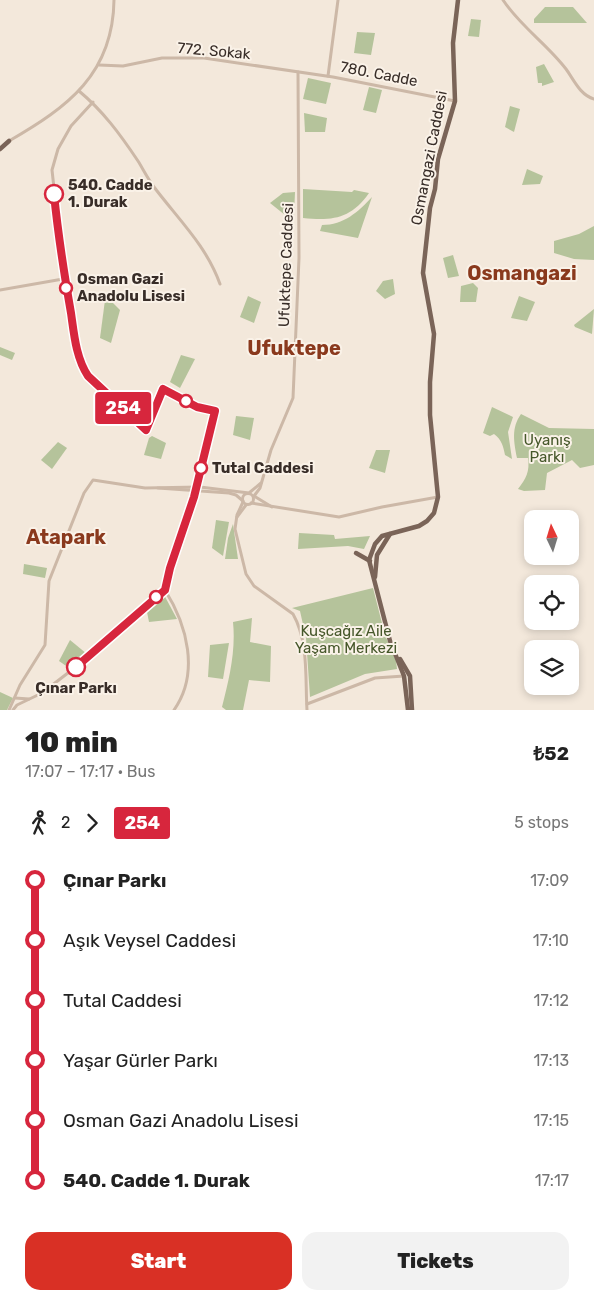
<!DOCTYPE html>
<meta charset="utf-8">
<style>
body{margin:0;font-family:Rubik,sans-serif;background:#f2f2f2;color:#222;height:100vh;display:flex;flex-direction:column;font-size:19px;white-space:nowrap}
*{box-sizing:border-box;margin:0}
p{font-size:16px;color:#767676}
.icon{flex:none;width:28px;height:28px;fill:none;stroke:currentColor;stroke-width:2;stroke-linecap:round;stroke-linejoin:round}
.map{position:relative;height:710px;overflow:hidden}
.details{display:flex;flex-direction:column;background:#fff;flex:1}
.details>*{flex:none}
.badge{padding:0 10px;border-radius:4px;font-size:18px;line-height:32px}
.needle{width:32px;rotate:356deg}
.tools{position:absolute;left:524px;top:510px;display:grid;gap:10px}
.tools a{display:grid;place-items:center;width:55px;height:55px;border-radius:10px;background:#fff;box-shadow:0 2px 8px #0003;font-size:25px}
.map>.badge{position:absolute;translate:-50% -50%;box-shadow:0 0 0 2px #fff}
.legs{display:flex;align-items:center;gap:8px;height:55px;padding:0 25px;font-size:16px}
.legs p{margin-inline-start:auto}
.head{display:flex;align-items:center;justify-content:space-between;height:85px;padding:0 25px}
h1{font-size:28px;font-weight:800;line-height:38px}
.button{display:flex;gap:10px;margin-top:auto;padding:10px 25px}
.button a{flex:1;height:58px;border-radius:15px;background:#d93025;color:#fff;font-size:20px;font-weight:800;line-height:58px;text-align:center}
.button a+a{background:#f2f2f2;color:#222}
ul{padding:0 25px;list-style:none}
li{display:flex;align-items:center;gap:18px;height:60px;font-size:19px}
li i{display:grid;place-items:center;width:8px;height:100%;margin:0 6px;background:currentColor}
li i::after{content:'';width:12px;height:12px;margin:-6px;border:4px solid;border-radius:50%;background:#fff}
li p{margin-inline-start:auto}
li:first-child i{background:linear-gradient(#0000 50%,currentColor 0)}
li:last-child i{background:linear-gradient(currentColor 50%,#0000 0)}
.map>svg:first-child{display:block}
.green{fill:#b5c39b}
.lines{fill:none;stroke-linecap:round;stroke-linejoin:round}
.minor{stroke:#ccb8a7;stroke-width:3}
.major{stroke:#7a6458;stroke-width:4.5}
.line-1-casing{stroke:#fff;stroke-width:11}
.line-1{stroke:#d7263d;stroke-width:8}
.stop-1-dot{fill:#fff;stroke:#d7263d;stroke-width:2.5}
.labels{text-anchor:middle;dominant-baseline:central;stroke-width:4;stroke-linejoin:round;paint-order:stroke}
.street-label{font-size:15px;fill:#382d28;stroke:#faf2e8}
.stop-label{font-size:15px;font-weight:bold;fill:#382d28;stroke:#faf2e8;text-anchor:start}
.park-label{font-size:15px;fill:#46572a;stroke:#faf2e8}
.district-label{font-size:20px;font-weight:bold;fill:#8a391d;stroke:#faf2e8}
</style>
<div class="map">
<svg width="594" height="710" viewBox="0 0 594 710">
<rect width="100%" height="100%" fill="#f3e8db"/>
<g class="green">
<path d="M545,7h28l14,16h-53v-4z"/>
<path d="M471,19l10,1 -2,17 -11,-1z"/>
<path d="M357,32l18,1 -4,22 -17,-2z"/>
<path d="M544,64l10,18 -12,4v-3h-4l-2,-16z"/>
<path d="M308,78l23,5 -5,21 -23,-5z"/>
<path d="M369,87l13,3 -6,23 -13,-3z"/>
<path d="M510,106l10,3 -6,23 -9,-5z"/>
<path d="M304,113l23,5 -2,14h-20z"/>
<path d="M527,169l16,7 -3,8 -18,1z"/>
<path d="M303,189l49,3 2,-2 15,3c-18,26 -37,28 -66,25z"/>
<path d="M295,192l-1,23h-9l-15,-12 13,-10z"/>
<path d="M372,197l-14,41 -38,-7 2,-6c22,0 36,-13 50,-28z"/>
<path d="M594,226v34l-20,-1 -20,-6v-12l25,-7z"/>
<path d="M453,255l6,21 -11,2 -5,-20z"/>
<path d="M393,279l2,15 -10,5 -9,-8 7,-10z"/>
<path d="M473,283l5,5 -2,14h-16l1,-16z"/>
<path d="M248,296l13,6 -7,21 -14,-6z"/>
<path d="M519,296l16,6 -8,19 -16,-3z"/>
<path d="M105,300l8,3 7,7 -9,33 -11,-5z"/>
<path d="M594,309l-2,25 -17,-7 -1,-2z"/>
<path d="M0,347l15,6 -3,7 -12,-5z"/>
<path d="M181,355l14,4 -15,29 -10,-6z"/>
<path d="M492,407l21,10 -5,15 4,27 -7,-4c-2,-9 -3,-15 -11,-21l-4,2 -7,-3z"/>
<path d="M521,414l28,14 45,1v36l-14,3 -8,-8 -25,13 -2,17 -21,1 -6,-2c8,-10 12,-18 10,-31h-11c-3,-16 -6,-30 4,-44z"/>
<path d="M236,416l18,2 -4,22 -17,-5z"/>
<path d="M152,436l14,7 -5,16 -17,-4 5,-17z"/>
<path d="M58,442l9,6 -15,21 -11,-9z"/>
<path d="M376,450h14l-5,23 -16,-5z"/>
<path d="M216,520l13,2 -6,34 -11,-8z"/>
<path d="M233,524l5,35h-13l3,-21z"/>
<path d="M299,533l35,2 1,4 35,-3 -6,13 -16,-3 -50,3z"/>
<path d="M24,564l23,4 -2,10 -22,-4z"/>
<path d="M373,588l12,47 11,26 1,8 -32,5 -55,23 -4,-59 -6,-27 -8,-3z"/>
<path d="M163,593l14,26 -28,3 -3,-15z"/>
<path d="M252,618l-2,24 21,4 -1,36 -21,-2 -6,30h-17l-4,-3c7,-28 14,-56 11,-85z"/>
<path d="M70,640l17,14 -18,14 -10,-7z"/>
<path d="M229,643l-6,36 -15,-2 2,-32z"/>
<path d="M0,692l13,6 -6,12h-7z"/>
</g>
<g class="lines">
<g class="minor">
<path d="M503,0c17,26 44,44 63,69 8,11 14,26 28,30"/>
<path d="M99,65l24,1 39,-8h42l129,19 122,24"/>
<path d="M328,76l10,-76"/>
<path d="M79,91c24,20 41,43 59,70 5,8 10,18 16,26 24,32 52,58 66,97"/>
<path d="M93,102l-22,24 -13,23 -6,21 12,109 18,88 6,9 58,53"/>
<path d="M9,141c59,-34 104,-67 105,-141"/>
<path d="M0,290l63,-11"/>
<path d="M158,488l71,5 7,2 7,6"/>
<circle cx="248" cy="499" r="5.5"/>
<path d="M243,502l-6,13 -2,14 11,45 8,12 39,28c16,28 12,65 14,96"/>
<path d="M251,503l88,14 43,-10 56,-10"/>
<path d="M272,507l-18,-11 6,-8 11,-38 22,-52 6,-140 -1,-186"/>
<path d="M237,517l9,-12"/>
<path d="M165,590c22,35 35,83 9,120"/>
<path d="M15,698l14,1"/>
<path d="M307,704l68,-26 29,-2"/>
<path d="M9,710l11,-25 25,-40 4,-64 35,-88 9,-13 52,8 55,-1 49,6 12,-10"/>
<path d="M13,710l4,-5 25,-12 44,-34 79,-69 31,-103"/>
</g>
<g class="major">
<path d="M0,149l9,-8"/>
<path d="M356,553l14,8"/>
<path d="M375,577l2,-22 13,-21"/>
<path d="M400,659l10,17 2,34"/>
<path d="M408,710l-4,-34 -14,-35 -21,-81 6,-16 7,-8 37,-10 8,-5 7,-8 4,-16 -8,-82v-33l4,-48 -11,-61 7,-65 5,-19 3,-30 17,-58 -2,-58 5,-43"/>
</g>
</g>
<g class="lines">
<g class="line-1-casing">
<path id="line-1" d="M54,194c4,40 10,79 17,119 3,21 5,45 17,63l58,54 17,-41 34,18 18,4 -21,86 -24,71 -5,22 -89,77"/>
</g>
<use href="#line-1" class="line-1"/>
</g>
<g class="stop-1-dot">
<circle cx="54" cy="194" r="9"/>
<circle cx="66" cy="288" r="6"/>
<circle cx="186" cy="401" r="6"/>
<circle cx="201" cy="468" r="6"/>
<circle cx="156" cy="597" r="6"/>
<circle cx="76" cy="667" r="9"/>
</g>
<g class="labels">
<g class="street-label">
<text transform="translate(214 51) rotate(5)">772. Sokak</text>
<text transform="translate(379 74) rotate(11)">780. Cadde</text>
<text transform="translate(429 158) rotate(-79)">Osmangazi Caddesi</text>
<text transform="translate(286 265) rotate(-88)">Ufuktepe Caddesi</text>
</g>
<g class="stop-label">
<text x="68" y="185">540. Cadde<tspan x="68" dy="17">1. Durak</tspan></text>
<text x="77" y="279">Osman Gazi<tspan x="77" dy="17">Anadolu Lisesi</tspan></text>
<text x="212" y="468">Tutal Caddesi</text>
<text x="76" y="688" text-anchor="middle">Çınar Parkı</text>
</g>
<g class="park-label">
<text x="547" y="440">Uyanış<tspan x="547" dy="17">Parkı</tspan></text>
<text x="346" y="631">Kuşcağız Aile<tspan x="346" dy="17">Yaşam Merkezi</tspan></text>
</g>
<g class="district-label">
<text x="522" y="273">Osmangazi</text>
<text x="294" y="348">Ufuktepe</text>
<text x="66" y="537">Atapark</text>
</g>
</g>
</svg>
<div class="tools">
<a><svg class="needle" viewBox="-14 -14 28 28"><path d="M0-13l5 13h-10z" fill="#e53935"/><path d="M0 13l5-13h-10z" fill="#767676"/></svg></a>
<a><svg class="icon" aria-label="locate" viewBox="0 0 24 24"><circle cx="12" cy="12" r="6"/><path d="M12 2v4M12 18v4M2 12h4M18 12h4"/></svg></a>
<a><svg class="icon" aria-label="layers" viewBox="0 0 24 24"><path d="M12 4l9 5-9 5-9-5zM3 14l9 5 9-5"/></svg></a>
</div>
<b class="badge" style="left:123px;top:408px;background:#d7263d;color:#fff">254</b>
</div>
<section class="details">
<div class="head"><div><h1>10 min</h1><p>17:07 – 17:17 · Bus</p></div><b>₺52</b></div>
<div class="legs"><svg class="icon" aria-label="walk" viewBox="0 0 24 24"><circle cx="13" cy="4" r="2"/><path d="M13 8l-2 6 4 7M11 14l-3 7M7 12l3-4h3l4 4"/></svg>2<svg class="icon" aria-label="forward" viewBox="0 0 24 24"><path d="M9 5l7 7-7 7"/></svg><b class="badge" style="background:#d7263d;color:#fff">254</b><p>5 stops</p></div>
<ul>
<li><i style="color:#d7263d"></i><b>Çınar Parkı</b><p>17:09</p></li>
<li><i style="color:#d7263d"></i><span>Aşık Veysel Caddesi</span><p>17:10</p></li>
<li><i style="color:#d7263d"></i><span>Tutal Caddesi</span><p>17:12</p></li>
<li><i style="color:#d7263d"></i><span>Yaşar Gürler Parkı</span><p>17:13</p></li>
<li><i style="color:#d7263d"></i><span>Osman Gazi Anadolu Lisesi</span><p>17:15</p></li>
<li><i style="color:#d7263d"></i><b>540. Cadde 1. Durak</b><p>17:17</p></li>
</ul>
<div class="button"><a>Start</a><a>Tickets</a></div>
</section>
